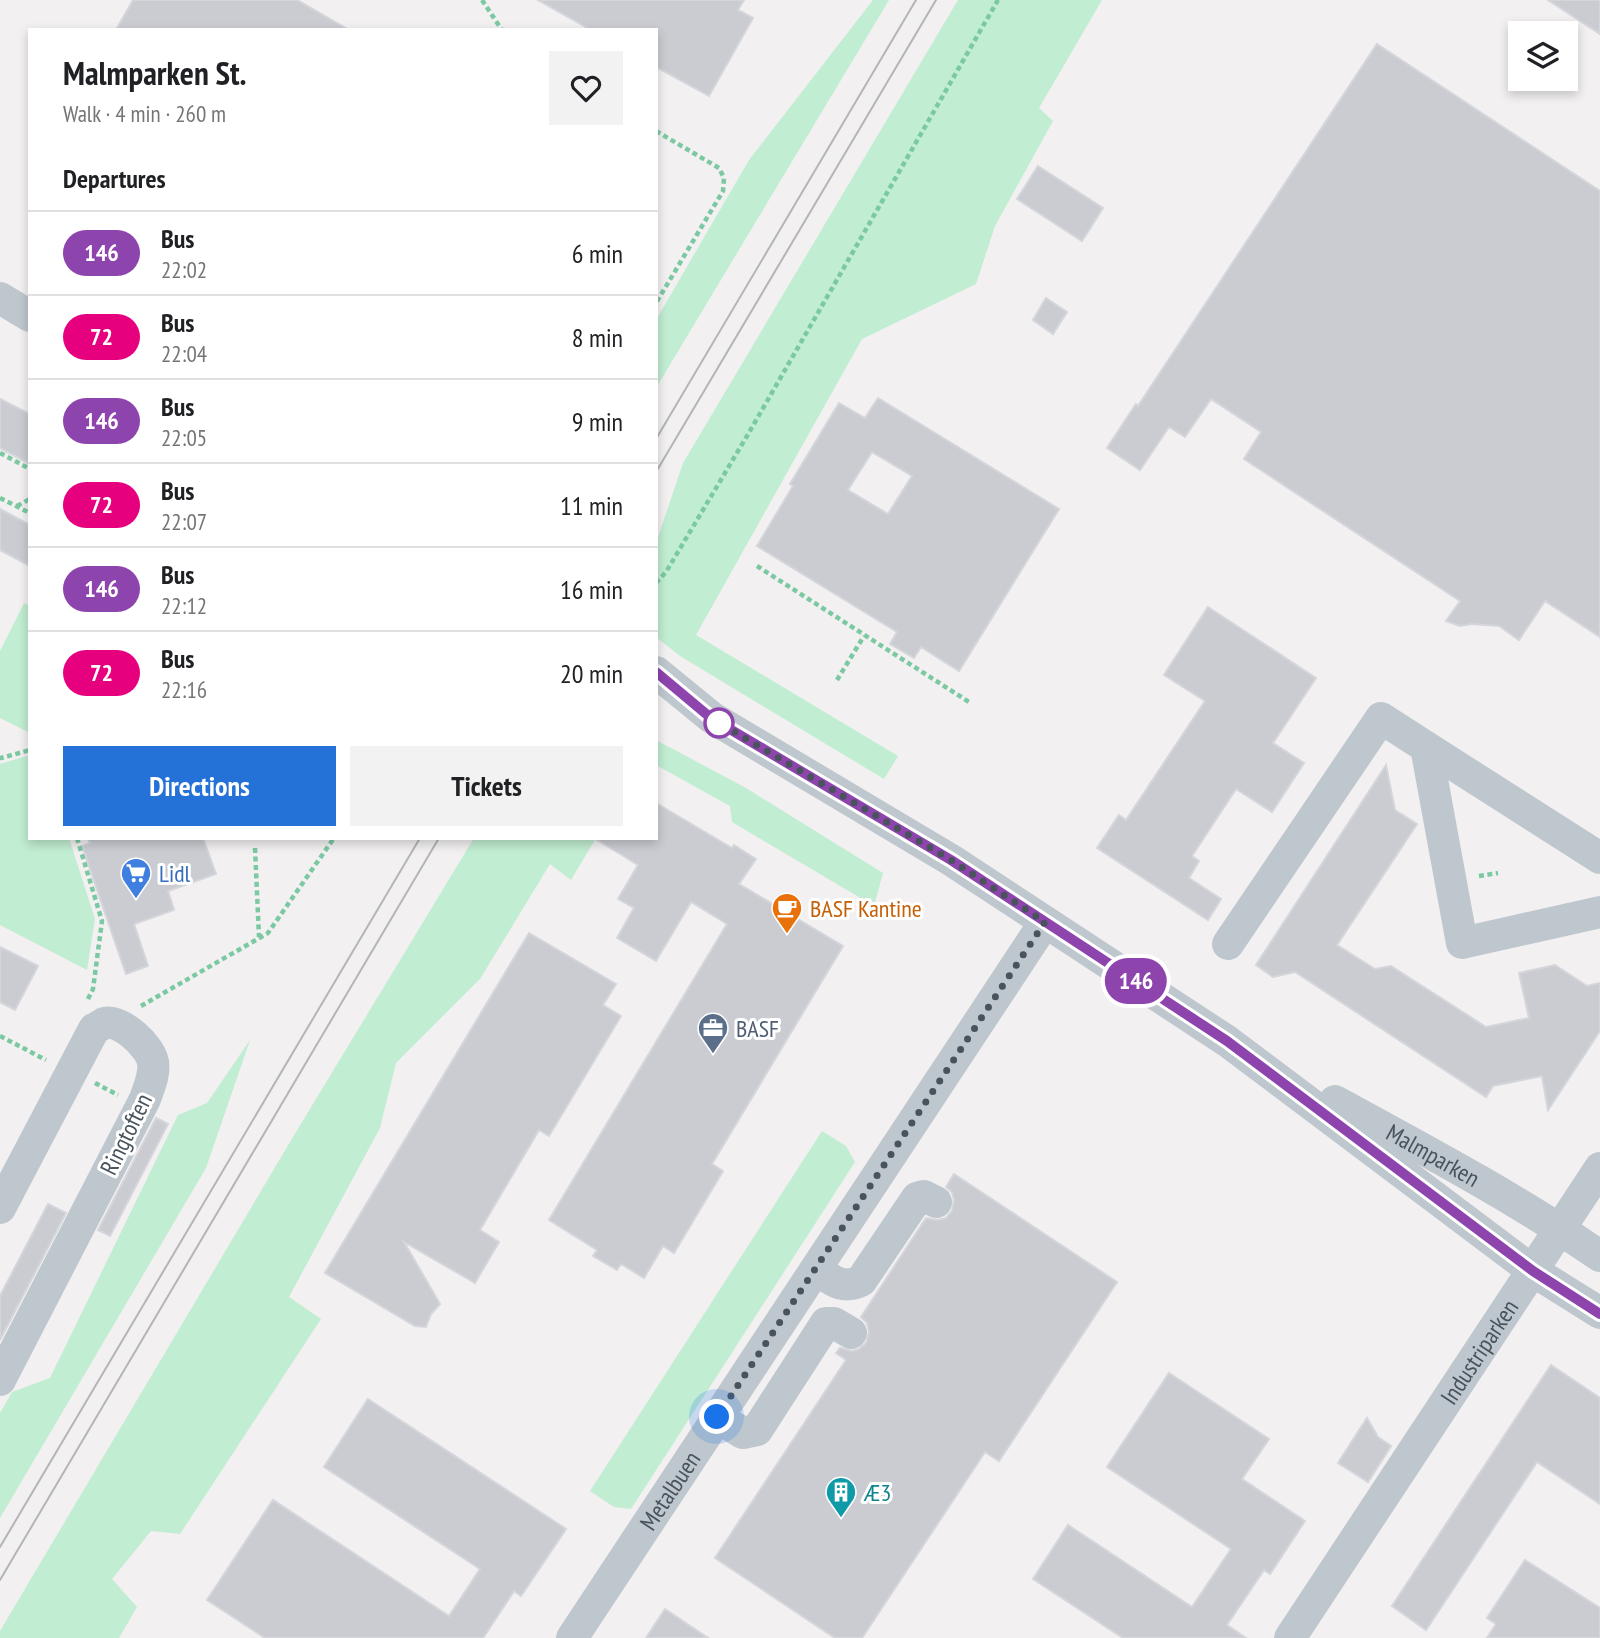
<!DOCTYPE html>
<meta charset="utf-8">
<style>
body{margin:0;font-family:"PT Sans Narrow",sans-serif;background:#f2f2f2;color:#202124;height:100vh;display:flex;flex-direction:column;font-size:26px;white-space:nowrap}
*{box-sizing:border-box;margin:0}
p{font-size:23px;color:#757577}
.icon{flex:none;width:38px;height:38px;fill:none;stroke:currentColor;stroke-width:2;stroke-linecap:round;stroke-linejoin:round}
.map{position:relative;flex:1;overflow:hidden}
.details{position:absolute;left:28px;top:28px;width:630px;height:812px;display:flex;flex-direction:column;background:#fff;border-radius:0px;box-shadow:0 4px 10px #0003}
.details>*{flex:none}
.badge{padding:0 14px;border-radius:23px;font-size:24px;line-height:46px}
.fabs{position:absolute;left:1508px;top:21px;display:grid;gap:14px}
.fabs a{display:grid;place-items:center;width:70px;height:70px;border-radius:0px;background:#fff;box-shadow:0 4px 10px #0003;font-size:35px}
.you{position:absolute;width:35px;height:35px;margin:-18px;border:5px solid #fff;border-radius:50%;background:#1a73e8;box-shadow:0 0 0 10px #1a73e833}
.map>.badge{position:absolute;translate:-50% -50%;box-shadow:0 0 0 4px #fff}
h2{padding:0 35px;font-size:26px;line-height:63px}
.round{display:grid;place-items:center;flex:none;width:74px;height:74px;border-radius:0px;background:#f2f2f2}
.headline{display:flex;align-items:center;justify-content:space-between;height:119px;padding:0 35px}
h1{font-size:33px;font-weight:700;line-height:52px}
.primary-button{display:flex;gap:14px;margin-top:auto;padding:14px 35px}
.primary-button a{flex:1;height:80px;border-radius:0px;background:#2471d8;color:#fff;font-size:28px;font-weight:700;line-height:80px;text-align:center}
.primary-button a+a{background:#f2f2f2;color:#202124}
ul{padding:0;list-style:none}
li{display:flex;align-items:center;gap:21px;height:84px;padding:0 35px;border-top:2px solid #e0e0e0}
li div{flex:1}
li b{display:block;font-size:26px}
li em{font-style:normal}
li .badge{min-width:77px;font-weight:700;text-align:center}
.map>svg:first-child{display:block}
.green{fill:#c1edd2}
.building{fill:#caccd2;stroke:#d4d6db;stroke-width:2;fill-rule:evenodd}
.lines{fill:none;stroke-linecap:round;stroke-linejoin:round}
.path{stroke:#7bc9a3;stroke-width:4.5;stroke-dasharray:5 3.5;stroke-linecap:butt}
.minor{stroke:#bfc7ce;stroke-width:32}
.tram{stroke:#b2b5ba;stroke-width:2}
.line-casing{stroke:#fff;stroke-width:16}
.line{stroke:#8e44ad;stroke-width:10}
.walk{stroke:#49535c;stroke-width:7;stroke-dasharray:0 12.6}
.stop-dot{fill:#fff;stroke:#8e44ad;stroke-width:3.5}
.labels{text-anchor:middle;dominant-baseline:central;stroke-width:6;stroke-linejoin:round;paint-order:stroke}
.shop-label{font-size:24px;fill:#366cbe;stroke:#fff;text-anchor:start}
.food-label{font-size:24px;fill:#c56008;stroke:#fff;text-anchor:start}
.service-label{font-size:24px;fill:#4e5e75;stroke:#fff;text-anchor:start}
.street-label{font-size:24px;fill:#49535c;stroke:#fff}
.culture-label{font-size:24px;fill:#0d838f;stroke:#fff;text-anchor:start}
</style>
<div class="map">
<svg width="1600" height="1638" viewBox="0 0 1600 1638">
<rect width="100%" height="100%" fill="#f2f0f0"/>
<g class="green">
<path d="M873,0h16l-233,388v-68l93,-160z"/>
<path d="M958,0h144l-63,108 14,13 -58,105 -19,58 -114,55 -166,296 202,121 -14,23 -204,-123 -24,-19v-94l27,-80z"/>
<path d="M24,603l6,3v127l-30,-15v-67z"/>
<path d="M656,740l90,48 137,85 -9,33 -142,-84 -2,-16 -74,-41z"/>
<path d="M30,755v83h39l26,81 -8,51 -87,-45v-161z"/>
<path d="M474,838h122l-25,42 -21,-16 -70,115 -84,84 -16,65 -91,169 32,22 -141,215 -29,-3 -39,48 25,28 -18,31h-119v-7l293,-494z"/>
<path d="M250,1040l-44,128 -206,350v-105l12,-21 38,-14 128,-263 29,-12z"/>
<path d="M822,1131l24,15 9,16 -224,347 -17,-2 -24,-16z"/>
</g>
<g class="building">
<path d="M133,0h164l52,30h-233z"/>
<path d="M538,0h206l-6,10 15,8 -44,78 -53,-29v-37h-65z"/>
<path d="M1548,0h52v34z"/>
<path d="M1377,44l223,147v446l-55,-36 -26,39 -20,-14 -27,-2 -12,2 -14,-5 14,-20 -216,-142 17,-27 -50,-33 -26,38 -16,-10 -29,43 -33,-22 29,-44 2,2z"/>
<path d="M1038,166l65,42 -21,33 -65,-42z"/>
<path d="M1046,298l21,14 -14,22 -20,-14z"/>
<path d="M878,398l181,111 -100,162 -38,-24 -7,11 -24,-14 7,-12 -140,-86 36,-60 -3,-2 49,-81 26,15zM872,452l40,24 -24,38 -40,-24z"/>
<path d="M0,399l30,15v50l-30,-16z"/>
<path d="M0,509l30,16v41l-30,-16z"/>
<path d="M1208,607l108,71 -43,65 31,20 -32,49 -36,-23 -44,67 7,5 -10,17 32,21 -13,21 -111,-72 22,-33 7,5 79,-119 -41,-26z"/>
<path d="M1386,765l9,45 22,14 -80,121 38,24 16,-3 95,61 43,-9 -10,-45 36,-8 32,21 13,-3v48l-52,79 -6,-34 -49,10 -7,11 -191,-125 -22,5 -17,-12z"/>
<path d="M656,803l76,45 2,-3 22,14 -17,25 104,62 -131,218 11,7 -49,82 -11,-7 -19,32 -23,-14 -4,6 -24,-14 4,-6 -48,-30 178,-296 -36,-22 -35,59 -39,-23 17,-30 -16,-9 20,-34 -44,-27h62z"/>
<path d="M88,838h115l13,36 -48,17 6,19 -40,14 14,42 -22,8 -44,-128 8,-3z"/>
<path d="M529,933l87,51 -13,21 18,11 -72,120 -10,-6 -59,100 19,12 -24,41 -71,-41 36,62 -9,10 -5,13 -11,-1 -90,-53z"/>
<path d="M0,947l38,19 -23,44 -15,-8z"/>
<path d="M156,1118l12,6 -58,112 -12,-6z"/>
<path d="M954,1174l163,108 -118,179 -14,-9 -123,186h-27l-120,-80 131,-198 -10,-7 4,-5 12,3 7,-2 7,-6 3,-11 -2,-9 -6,-6 65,-99 12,2 8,-2 6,-7 2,-11 -2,-8 -6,-5z"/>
<path d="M48,1204l18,9 -66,127v-44z"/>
<path d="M1551,1365l49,33v106l-63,-42 -111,168 -34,-24z"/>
<path d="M1169,1373l100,66 -27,40 63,42 -35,53 -6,-4 -37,55 19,13h-123l-90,-59 35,-54 124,82 39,-58 -124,-82z"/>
<path d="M368,1399l198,130 -45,67 -7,-5 -31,47h-218l-58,-38 66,-100 176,116 31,-47 -156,-102z"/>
<path d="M1367,1418l11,19 13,9 -23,36 -30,-19z"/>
<path d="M1525,1560l75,48v30h-113l9,-14 -9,-6z"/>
<path d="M665,1609l43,29h-62z"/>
</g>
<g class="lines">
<g class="path">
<path d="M482,0l20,30"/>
<path d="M656,131l63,37 5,10 -1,13 -67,112"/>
<path d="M0,453l30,16"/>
<path d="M0,498l30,15"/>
<path d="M17,506l13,-7"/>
<path d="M757,566l212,136"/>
<path d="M656,583l10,-11 81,-136 251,-436"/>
<path d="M837,680l27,-44"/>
<path d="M0,756l1,2 29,-8"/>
<path d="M77,838l25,83 -9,68 -6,12"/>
<path d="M255,848l4,89"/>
<path d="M1479,876l19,-3"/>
<path d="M141,1006l127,-73 66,-95"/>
<path d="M0,1036l46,24"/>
<path d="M95,1083l23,12"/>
</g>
<g class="minor">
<path d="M0,298l30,18"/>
<path d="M656,672l55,45 240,143 276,181 306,230 67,42"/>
<path d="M1426,747l174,111"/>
<path d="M1228,944l153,-226 45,29 36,196 138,-31"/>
<path id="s1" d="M1335,1101c90,49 180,97 265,155"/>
<path d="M0,1208l94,-179c1,0 9,-5 10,-6 17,-4 46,23 49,39 2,13 -4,25 -8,37l-145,281"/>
<path d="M816,1269c16,11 25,21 45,12l56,-83 7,-2 12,6"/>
<path d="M717,1417l26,16 14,-3 69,-107h8l17,10"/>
<path id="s2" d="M572,1638l473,-716"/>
<path id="s3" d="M1290,1638l310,-470"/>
</g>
<g class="tram">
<path d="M656,439l260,-439"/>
<path d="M656,472l280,-472"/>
<path d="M0,1547l420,-709"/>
<path d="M0,1580l439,-742"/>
</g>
</g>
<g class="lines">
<g class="line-casing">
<path id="line" d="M656,672l55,46 240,142 276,181 306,230 67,43"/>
</g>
<use href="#line" class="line"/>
<path class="walk" d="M717,1417l328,-495 -94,-62 -240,-142 8,5"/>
</g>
<defs>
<g id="supermarket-pin" transform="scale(1.575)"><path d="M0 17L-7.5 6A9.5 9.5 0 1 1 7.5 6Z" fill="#3f7fe0" stroke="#fff"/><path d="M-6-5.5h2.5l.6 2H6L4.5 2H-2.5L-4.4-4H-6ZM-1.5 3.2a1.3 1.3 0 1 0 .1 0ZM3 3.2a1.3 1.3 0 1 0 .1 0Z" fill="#fff"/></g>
<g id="cafe-pin" transform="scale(1.575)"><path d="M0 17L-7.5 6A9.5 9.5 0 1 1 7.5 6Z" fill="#e8710a" stroke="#fff"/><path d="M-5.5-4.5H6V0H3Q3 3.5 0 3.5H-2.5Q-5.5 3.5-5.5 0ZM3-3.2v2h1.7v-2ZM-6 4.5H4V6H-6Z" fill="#fff"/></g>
<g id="office-pin" transform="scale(1.575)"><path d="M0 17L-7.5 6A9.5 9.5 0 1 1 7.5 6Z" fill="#5c6f8a" stroke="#fff"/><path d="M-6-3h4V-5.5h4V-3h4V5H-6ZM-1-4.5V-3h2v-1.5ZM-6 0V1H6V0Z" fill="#fff"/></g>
<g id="building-pin" transform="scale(1.575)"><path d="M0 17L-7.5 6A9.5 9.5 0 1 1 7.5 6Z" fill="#0f9aa8" stroke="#fff"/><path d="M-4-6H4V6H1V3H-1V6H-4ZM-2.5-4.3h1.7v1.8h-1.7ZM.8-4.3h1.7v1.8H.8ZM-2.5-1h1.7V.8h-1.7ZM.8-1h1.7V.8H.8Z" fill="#fff"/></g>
</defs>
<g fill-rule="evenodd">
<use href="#supermarket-pin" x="136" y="873"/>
<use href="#cafe-pin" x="787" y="908"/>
<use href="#office-pin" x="713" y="1028"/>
<use href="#building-pin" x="841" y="1492"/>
</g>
<circle class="stop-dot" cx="719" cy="723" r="14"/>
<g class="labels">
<g class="shop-label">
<text x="159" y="873">Lidl</text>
</g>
<g class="food-label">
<text x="810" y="908">BASF Kantine</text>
</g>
<g class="service-label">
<text x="736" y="1028">BASF</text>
</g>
<g class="street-label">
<text transform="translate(126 1134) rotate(-64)">Ringtoften</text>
<text stroke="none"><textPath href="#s1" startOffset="112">Malmparken</textPath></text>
<text stroke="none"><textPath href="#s3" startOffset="343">Industriparken</textPath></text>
<text stroke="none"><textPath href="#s2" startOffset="177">Metalbuen</textPath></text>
</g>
<g class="culture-label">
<text x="864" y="1492">Æ3</text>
</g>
</g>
</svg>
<div class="fabs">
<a><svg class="icon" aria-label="layers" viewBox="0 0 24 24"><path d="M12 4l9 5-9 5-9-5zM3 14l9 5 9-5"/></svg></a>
</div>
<div class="you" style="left:717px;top:1417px"></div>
<b class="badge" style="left:1136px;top:981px;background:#8e44ad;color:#fff">146</b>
<section class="details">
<div class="headline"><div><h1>Malmparken St.</h1><p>Walk · 4 min · 260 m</p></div><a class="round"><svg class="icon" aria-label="heart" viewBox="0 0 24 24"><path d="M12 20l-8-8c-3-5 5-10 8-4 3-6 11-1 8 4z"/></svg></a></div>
<h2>Departures</h2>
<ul>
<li><span class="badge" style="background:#8e44ad;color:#fff">146</span><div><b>Bus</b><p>22:02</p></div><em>6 min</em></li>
<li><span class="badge" style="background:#e6007e;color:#fff">72</span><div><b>Bus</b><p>22:04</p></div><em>8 min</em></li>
<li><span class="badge" style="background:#8e44ad;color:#fff">146</span><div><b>Bus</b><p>22:05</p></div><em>9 min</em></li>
<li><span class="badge" style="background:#e6007e;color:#fff">72</span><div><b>Bus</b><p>22:07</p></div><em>11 min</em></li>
<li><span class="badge" style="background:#8e44ad;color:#fff">146</span><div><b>Bus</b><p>22:12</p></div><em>16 min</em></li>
<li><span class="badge" style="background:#e6007e;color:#fff">72</span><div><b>Bus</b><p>22:16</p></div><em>20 min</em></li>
</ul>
<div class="primary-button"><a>Directions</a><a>Tickets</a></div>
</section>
</div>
